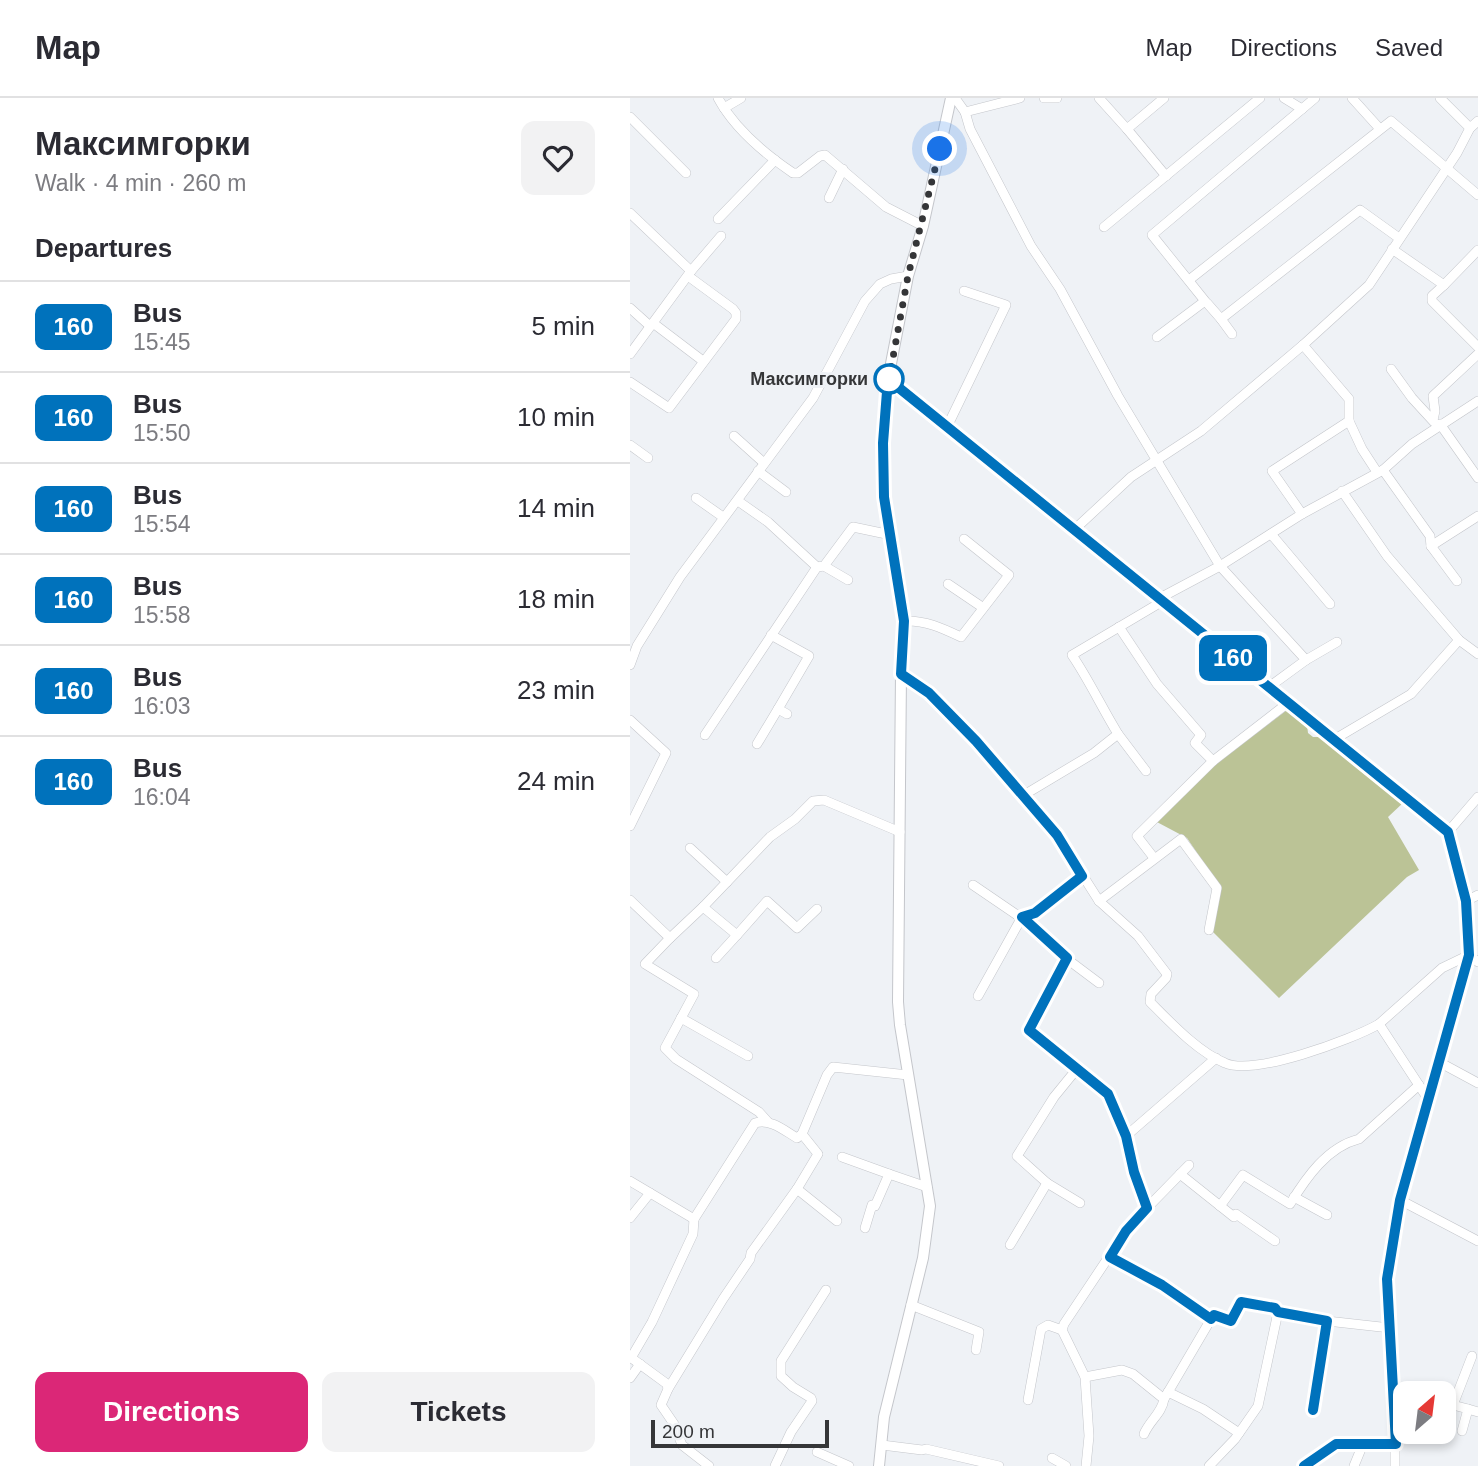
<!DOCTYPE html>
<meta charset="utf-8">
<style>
body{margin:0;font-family:Arial,sans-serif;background:#f2f2f3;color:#2b2b33;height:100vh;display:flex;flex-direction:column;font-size:26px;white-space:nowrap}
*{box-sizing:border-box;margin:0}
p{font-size:23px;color:#7c7c81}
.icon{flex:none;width:38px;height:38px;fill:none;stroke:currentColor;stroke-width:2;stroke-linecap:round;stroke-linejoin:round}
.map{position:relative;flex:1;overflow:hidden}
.panel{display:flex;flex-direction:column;background:#fff;width:630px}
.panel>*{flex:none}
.badge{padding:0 14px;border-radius:10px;font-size:24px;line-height:46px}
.needle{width:46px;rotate:28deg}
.buttons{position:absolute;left:763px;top:1283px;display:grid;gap:14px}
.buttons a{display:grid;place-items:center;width:63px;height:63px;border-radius:14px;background:#fff;box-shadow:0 4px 10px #0003;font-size:35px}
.scale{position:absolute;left:21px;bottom:18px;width:178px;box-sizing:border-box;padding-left:7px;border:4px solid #353638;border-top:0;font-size:19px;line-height:24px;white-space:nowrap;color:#353638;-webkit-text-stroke:5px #eff2f6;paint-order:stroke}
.you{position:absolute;width:35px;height:35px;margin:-18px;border:5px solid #fff;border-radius:50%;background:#1a73e8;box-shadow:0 0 0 10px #1a73e833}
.map>.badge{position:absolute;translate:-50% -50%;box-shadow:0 0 0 4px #fff}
h2{padding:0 35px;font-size:26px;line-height:63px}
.round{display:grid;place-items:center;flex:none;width:74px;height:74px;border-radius:14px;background:#f2f2f3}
.head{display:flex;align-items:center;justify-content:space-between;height:119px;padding:0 35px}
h1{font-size:33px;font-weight:700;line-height:52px}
.button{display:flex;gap:14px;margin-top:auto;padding:14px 35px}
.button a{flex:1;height:80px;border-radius:14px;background:#db2777;color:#fff;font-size:28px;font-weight:700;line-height:80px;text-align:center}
.button a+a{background:#f2f2f3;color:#2b2b33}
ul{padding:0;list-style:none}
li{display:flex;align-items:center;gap:21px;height:91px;padding:0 35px;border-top:2px solid #e1e1e2}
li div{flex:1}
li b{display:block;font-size:26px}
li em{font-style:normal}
li .badge{min-width:77px;font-weight:700;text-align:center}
header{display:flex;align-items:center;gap:42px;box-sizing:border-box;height:98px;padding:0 35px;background:#fff;border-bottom:2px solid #e1e1e2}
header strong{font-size:33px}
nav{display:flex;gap:38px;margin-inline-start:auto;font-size:24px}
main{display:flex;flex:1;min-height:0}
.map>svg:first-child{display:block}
.green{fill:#bbc396}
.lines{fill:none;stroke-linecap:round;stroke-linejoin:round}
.minor-casing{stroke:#c4c6cb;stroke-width:10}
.major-casing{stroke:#c4c6cb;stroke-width:12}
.minor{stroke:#fff;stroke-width:9}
.major{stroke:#fff;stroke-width:10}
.line-casing{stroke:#fff;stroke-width:16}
.line{stroke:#0072bc;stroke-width:10}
.walk{stroke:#353638;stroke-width:7;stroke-dasharray:0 12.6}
.stop-dot{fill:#fff;stroke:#0072bc;stroke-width:3.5}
.labels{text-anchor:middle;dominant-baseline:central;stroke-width:6;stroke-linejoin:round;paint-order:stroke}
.stop-label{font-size:18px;font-weight:bold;fill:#353638;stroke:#eff2f6;text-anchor:end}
</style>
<header>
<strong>Map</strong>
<nav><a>Map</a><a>Directions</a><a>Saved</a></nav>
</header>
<main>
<section class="panel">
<div class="head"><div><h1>Максимгорки</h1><p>Walk · 4 min · 260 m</p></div><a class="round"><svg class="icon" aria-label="heart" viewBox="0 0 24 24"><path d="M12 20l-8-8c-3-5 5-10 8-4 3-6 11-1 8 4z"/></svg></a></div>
<h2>Departures</h2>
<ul>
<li><span class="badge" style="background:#0072bc;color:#fff">160</span><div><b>Bus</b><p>15:45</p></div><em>5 min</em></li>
<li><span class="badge" style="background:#0072bc;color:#fff">160</span><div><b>Bus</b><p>15:50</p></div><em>10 min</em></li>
<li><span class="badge" style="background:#0072bc;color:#fff">160</span><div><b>Bus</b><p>15:54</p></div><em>14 min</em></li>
<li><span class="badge" style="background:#0072bc;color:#fff">160</span><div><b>Bus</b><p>15:58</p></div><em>18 min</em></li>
<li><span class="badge" style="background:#0072bc;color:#fff">160</span><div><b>Bus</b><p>16:03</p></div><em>23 min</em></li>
<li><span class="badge" style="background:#0072bc;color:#fff">160</span><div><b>Bus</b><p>16:04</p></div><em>24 min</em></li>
</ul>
<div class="button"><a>Directions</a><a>Tickets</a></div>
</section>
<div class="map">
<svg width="848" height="1368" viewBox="0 0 848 1368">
<rect width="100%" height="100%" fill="#eff2f6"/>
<path class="green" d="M657,612l20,15 1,8 5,4h13l78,65 -16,15 31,53 -12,7 -128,121 -68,-68 9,-43 -33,-49 -32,-17 65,-61z"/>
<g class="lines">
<g class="minor-casing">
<g id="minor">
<path d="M88,0c16,30 47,56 75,75h5l22,-17 5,-1 61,52 37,19"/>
<path d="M325,0l10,14 55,-14"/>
<path d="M414,0h13"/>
<path d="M469,0l28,31 37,-31"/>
<path d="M722,0l28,31"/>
<path d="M810,0l30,30"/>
<path d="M94,10l17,-10"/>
<path d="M672,11l13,-11"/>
<path d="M335,14l5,17 61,117 29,43 58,107 102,170 86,94 -37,27"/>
<path d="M0,19l56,56"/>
<path d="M497,31l39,47"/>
<path d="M199,100l14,-29"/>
<path d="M0,115l61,58"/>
<path d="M88,121l57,-59"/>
<path d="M474,129l156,-129"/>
<path d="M762,151l52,36 34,-35"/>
<path d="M559,182l202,-159 87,74"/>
<path d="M814,187l-12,11v5l46,46"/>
<path d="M577,205l14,16 139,-109 39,28"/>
<path d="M0,210l20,18"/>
<path d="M591,221l11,15"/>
<path d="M23,225l50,38"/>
<path d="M527,239l48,-36 -53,-66 150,-126 -18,-11"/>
<path d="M0,256l61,-83 30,-35"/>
<path d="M761,271l21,29 22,24"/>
<path d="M258,281l560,453 18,69 3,54 -69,245 -13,79 8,124v63"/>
<path d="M0,284l39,26 67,-89v-6l-3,-4 -45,-33"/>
<path d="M803,322l2,-9 -2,-15 45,-42"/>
<path d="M719,323l13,28 15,23"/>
<path d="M810,326l38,54"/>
<path d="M317,329l59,-122 -42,-14"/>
<path d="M104,338l30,27"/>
<path d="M0,347l18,13"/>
<path d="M753,372l47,66 1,10 26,35"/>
<path d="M128,373l28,21"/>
<path d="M712,393l45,65 72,84 19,14"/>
<path d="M66,400l27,19"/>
<path d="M108,403l30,21 49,45"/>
<path d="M672,416l-30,-43 77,-50v-22l-46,-54"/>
<path d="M445,431l56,-52 70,-46 102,-86 66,-60 88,-132 13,-25 8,-7"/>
<path d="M641,436l59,70"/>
<path d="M801,448l47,-30"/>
<path d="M194,468l24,14"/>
<path d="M318,486l34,23"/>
<path d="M530,500l60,-32 82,-52 81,-44 29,-26 66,-43"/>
<path d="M274,523c21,-1 38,7 57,16l48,-62 -45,-36"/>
<path d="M489,529l38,57 44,51 -6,8 18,18 -76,75 17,22"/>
<path d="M141,537l38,21 -31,53 9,5"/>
<path d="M676,562l31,-18"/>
<path d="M0,567l7,-19 43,-69 133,-179 52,-97 15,-17 11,-5 17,-3"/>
<path d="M271,576l28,19 47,48 81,94 42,66 39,35 29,38 -1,4 -15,16 -1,8c21,21 48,50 75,61 29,13 126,-23 154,-39l49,75"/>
<path d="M0,622l36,33 -36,73"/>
<path d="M488,636c-16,-26 -29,-54 -46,-79l91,-54"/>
<path d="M75,637l112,-168 7,-1 29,-39 38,8"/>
<path d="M705,641l76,-45 48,-54"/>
<path d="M127,646l21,-35"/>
<path d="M583,663l75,-58"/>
<path d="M394,697l70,-42 24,-19 28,37"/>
<path d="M818,734l30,-35"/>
<path d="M60,750l37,34"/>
<path d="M343,787l47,32"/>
<path d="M0,802l40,38 -25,26 49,30 -29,54 11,11 83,53 9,10"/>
<path d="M469,803l82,-62 36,49 -8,42"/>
<path d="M836,803l12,-6"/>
<path d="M73,809l67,-70 25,-18 18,-18 11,-1 76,32"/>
<path d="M392,819l13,-4 47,-37"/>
<path d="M107,837l30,-34 30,27 20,-19"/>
<path d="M40,840l33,-31 34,28 -21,23"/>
<path d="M437,861l32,24"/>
<path d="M348,898l44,-79 45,42 -38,71 47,40"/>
<path d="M51,920l67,38"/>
<path d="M749,926l63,-56 27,-13 9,7"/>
<path d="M809,964l39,21"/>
<path d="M496,1038l90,-78"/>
<path d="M212,1059l47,17"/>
<path d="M550,1076l54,43 2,-3 39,27"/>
<path d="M0,1083l64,38 61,-96c15,-5 30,8 42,15l5,-4 25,-59 6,-8 75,8"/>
<path d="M417,1085l33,20"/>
<path d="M167,1091l21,-35 -16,-20"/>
<path d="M664,1099l33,18"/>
<path d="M770,1102l78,41"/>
<path d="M590,1108l23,-31 47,29c16,-26 37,-57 69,-65l60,-54"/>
<path d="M517,1110l42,-43"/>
<path d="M0,1120l20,-25"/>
<path d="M235,1130l7,-23 3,1 14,-32 38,13"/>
<path d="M380,1147l37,-62 -30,-27 37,-59 22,-27 32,24 18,42 8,36 13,36 -21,23 -62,93 -2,6 23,47 4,59 -3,30"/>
<path d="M281,1207l68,27 -3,18"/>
<path d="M581,1221l3,-4 17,6 10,-19 34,6 3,4"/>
<path d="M0,1259l37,27 1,5 -7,16 13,19 8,21 27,21"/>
<path d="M1,1260l21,-36 41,-88 1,-15"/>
<path d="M455,1279l37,-7 11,4 31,25 47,-80 -49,-34 -52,-28"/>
<path d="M0,1280l10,-14"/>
<path d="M38,1291l55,-90 27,-40 1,-6 46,-64 40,32"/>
<path d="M538,1294l35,17 36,24"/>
<path d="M398,1302l13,-71 7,-4 14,5"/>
<path d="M838,1311l-15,-4 19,-49"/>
<path d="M683,1312l14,-89"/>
<path d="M832,1333l6,-22 10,3"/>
<path d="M514,1336c6,-14 18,-21 20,-35"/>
<path d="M252,1347l40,5 4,-1 73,17"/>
<path d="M187,1354l32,14"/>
<path d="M422,1360l14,8"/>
<path d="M145,1368l16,-34 21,-31 -1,-3 -18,-11 -12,-11v-15l45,-71"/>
<path d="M579,1368l26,-27 23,-33 20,-94 49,9 63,7"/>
<path d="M674,1368l32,-22h60"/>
<path d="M724,1368l9,-22"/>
</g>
</g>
<g class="major-casing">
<path id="major" d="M249,1368l5,-49 39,-159 7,-52 -30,-181 -2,-23 3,-328 3,-53 -20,-124 -1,-54 5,-64 20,-103 15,-50 28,-128"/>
</g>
<use href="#minor" class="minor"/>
<use href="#major" class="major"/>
</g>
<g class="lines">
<g class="line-casing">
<path id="line" d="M674,1368l32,-22h60l-9,-165 13,-79 69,-245 -3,-54 -18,-69 -560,-453 -5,64 1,54 20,124 -3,53 28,19 47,48 81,94 25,41 -47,37 -13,4 45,41 -38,72 79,64 18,42 8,36 13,36 -21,23 -16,26 52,28 49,34 3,-4 17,6 10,-19 34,6 3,4 49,9 -14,89"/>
</g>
<use href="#line" class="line"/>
<path class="walk" d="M259,281l19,-103 32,-127"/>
</g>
<circle class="stop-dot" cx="259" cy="281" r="14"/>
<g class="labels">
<g class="stop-label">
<text x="238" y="281">Максимгорки</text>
</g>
</g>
</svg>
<div class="buttons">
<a><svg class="needle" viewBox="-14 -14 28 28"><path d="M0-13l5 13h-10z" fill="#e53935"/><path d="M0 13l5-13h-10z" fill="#7c7c81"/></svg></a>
</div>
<div class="scale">200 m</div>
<div class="you" style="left:310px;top:51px"></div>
<b class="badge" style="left:603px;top:560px;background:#0072bc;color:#fff">160</b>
</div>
</main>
